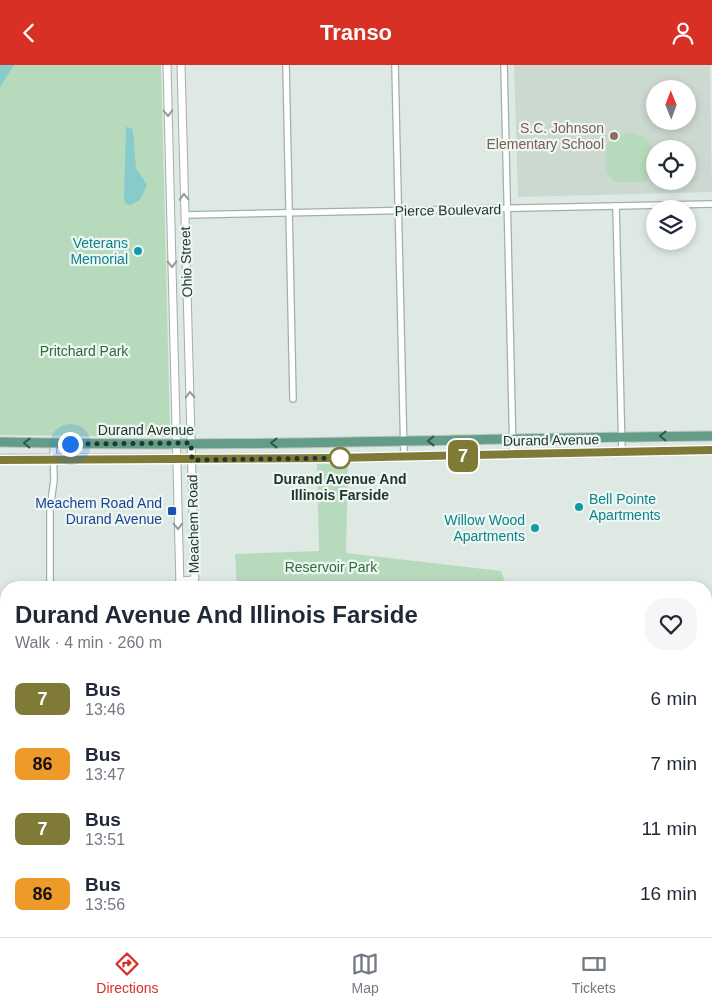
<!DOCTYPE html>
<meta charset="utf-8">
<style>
body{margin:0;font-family:Arial,sans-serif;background:#f6f6f7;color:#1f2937;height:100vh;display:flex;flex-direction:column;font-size:19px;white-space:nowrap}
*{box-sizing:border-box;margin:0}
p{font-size:16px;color:#747a83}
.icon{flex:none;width:28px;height:28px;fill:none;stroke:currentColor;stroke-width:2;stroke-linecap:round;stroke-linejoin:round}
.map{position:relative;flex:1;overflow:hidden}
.side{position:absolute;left:0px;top:516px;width:712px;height:356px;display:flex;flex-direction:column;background:#fff;border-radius:20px 20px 0 0;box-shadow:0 2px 8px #0003}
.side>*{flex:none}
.badge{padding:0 10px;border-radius:8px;font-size:18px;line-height:32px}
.needle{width:32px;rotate:359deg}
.fabs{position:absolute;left:646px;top:15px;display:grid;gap:10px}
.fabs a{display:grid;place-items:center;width:50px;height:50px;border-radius:50%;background:#fff;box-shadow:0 2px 8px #0003;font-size:25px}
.you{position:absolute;width:25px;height:25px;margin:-12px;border:4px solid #fff;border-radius:50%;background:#1a73e8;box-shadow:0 0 0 8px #1a73e833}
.map>.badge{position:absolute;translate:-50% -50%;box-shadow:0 0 0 2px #fff}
.round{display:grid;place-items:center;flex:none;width:52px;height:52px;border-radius:20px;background:#f6f6f7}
.summary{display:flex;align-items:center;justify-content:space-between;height:85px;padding:0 15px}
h1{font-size:24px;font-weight:600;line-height:38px}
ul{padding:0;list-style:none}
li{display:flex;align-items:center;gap:15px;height:65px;padding:0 15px}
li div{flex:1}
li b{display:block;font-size:19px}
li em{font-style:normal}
li .badge{min-width:55px;font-weight:700;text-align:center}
header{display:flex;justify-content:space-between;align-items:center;height:65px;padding:0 15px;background:#d93025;color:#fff;font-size:22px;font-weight:600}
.tabs{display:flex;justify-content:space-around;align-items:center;height:70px;border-top:1px solid #e0e1e3;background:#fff;font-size:14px;color:#747a83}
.tabs a{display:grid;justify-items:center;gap:2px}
.tabs .on{color:#d93025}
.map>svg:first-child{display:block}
.built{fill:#ccd9d1;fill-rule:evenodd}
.green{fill:#b7dabc}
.water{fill:#87cbcd}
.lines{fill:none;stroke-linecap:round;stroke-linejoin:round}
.minor-casing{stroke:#a1b0a9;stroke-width:8}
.tertiary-casing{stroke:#a1b0a9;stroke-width:9}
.primary-casing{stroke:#bcc3c0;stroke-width:11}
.minor{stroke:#fff;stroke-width:5.5}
.tertiary{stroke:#fff;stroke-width:7}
.primary{stroke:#649d87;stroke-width:9}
.oneway{stroke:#909c96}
.oneway2{stroke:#345649}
.line-casing{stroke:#fff;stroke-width:11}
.line{stroke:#7f7b37;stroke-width:8}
.walk{stroke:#20382e;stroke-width:5;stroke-dasharray:0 9}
.education-dot{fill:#8d6e63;stroke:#eef6f1;stroke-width:2}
.culture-dot{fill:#0f9aa8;stroke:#eef6f1;stroke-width:2}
.stop-dot{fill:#fff;stroke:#7f7b37;stroke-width:2.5}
.transit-dot{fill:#1a4fb4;stroke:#eef6f1;stroke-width:2}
.labels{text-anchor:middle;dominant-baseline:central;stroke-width:4.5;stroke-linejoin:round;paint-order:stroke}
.education-label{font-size:14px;fill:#785e54;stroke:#eef6f1;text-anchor:end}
.street-label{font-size:14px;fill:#20382e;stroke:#eef6f1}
.culture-label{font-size:14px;fill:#0d838f;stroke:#eef6f1;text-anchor:end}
.park-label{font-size:14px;fill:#2c6d3c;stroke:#eef6f1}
.stop-label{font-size:14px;font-weight:bold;fill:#20382e;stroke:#eef6f1}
.transit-label{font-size:14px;fill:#164399;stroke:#eef6f1;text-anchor:end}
</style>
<header><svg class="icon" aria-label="back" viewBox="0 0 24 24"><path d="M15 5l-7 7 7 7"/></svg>Transo<svg class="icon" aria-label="person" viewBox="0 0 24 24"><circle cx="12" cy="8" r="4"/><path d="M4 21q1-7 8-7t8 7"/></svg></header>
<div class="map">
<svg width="712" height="872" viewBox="0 0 712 872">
<rect width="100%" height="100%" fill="#dee9e3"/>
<path class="built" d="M514,0h196l2,127 -194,5zM655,24h33v32h-33zM655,84h33v32h-33z"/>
<g class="green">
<path d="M0,0h161l9,363 -1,5 -4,4 -165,-2z"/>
<path d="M628,67l16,5 9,11 1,19 -8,15h-31l-9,-9v-28l7,-6z"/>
<path d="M348,396l-2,92 155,18 6,16h-270l-2,-33 84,-3 -2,-88z"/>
</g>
<g class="water">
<path d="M0,0h14l-14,22z"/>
<path d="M126,62l6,1 1,3 3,37 11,17 -7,15 -10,5 -5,-2 -1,-4z"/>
</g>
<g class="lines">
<g class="minor-casing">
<g id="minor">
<path d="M286,0l7,334"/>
<path d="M395,0l9,392"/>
<path d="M504,0l9,390"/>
<path d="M616,141l6,247"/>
<path d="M185,150l527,-11"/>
<path d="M50,522v-78l4,-29 -1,-36"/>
<path d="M706,617h6"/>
<path d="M706,815h6"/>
<path d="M0,822h6"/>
<path d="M23,866v6"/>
<path d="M423,866l1,6"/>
<path d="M529,866v6"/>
<path d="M631,866v6"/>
</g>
</g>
<g class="tertiary-casing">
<g id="tertiary">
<path d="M167,0l13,522"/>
<path d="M181,0l14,522"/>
<path d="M180,516l14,-1"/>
<path d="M187,866v6"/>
<path d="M199,866l1,6"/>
</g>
</g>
<g class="primary-casing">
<g id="primary">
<path d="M0,377c237,6 475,-4 712,-6"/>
<path d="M0,394l333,-1 379,-8"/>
</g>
</g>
<use href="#minor" class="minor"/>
<use href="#tertiary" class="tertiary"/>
<use href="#primary" class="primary"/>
</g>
<defs><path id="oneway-chevron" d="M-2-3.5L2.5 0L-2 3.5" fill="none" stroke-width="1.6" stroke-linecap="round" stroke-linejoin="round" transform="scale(1.25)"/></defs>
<g class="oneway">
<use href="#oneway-chevron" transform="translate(168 48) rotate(89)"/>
<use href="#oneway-chevron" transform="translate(184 132) rotate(-91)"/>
<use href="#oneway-chevron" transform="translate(172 199) rotate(89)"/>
<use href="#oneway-chevron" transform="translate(190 330) rotate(-92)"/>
<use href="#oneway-chevron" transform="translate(178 461) rotate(88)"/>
</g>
<g class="oneway2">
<use href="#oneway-chevron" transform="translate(663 371) rotate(180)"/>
<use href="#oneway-chevron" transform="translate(431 376) rotate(179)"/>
<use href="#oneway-chevron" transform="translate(27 378) rotate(-179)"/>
<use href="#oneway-chevron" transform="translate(274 378) rotate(180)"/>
</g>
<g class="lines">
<g class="line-casing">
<path id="line" d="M0,395l333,-2 379,-8"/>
</g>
<use href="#line" class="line"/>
<path class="walk" d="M70,379l121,-1 1,17 148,-2"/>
</g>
<circle class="education-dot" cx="614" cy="71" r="5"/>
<g class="culture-dot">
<circle cx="138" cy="186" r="5"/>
<circle cx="579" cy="442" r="5"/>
<circle cx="535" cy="463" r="5"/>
</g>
<circle class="stop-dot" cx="340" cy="393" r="10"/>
<rect class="transit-dot" x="167" y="441" width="10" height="10" rx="2.5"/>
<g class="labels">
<g class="education-label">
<text x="604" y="63">S.C. Johnson<tspan x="604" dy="16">Elementary School</tspan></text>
</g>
<g class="street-label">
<text transform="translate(448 145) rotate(-1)">Pierce Boulevard</text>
<text transform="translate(186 197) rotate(-92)">Ohio Street</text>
<text x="146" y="365">Durand Avenue</text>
<text transform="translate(551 375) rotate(-1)">Durand Avenue</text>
<text transform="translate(193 459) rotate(-91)">Meachem Road</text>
</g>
<g class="culture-label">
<text x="128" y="178">Veterans<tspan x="128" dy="16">Memorial</tspan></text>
<text x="589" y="434" text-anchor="start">Bell Pointe<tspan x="589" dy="16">Apartments</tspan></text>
<text x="525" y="455">Willow Wood<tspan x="525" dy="16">Apartments</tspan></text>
</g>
<g class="park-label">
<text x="84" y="286">Pritchard Park</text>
<text x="331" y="502">Reservoir Park</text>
</g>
<g class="stop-label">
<text x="340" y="414">Durand Avenue And<tspan x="340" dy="16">Illinois Farside</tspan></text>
</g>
<g class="transit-label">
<text x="162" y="438">Meachem Road And<tspan x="162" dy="16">Durand Avenue</tspan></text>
</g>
</g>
</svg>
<div class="fabs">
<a><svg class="needle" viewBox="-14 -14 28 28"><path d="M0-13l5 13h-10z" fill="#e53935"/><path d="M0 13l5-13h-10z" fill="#747a83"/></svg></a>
<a><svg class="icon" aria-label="locate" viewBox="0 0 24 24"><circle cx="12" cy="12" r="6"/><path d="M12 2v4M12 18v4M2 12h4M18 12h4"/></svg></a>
<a><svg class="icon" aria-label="layers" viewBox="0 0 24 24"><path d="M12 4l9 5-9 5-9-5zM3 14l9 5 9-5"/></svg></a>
</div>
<div class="you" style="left:70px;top:379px"></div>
<b class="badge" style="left:463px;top:391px;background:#7f7b37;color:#fff">7</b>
<section class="side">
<div class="summary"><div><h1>Durand Avenue And Illinois Farside</h1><p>Walk · 4 min · 260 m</p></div><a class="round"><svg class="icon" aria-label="heart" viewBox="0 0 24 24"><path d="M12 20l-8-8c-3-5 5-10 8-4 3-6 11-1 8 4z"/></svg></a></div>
<ul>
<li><span class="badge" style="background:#7f7b37;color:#fff">7</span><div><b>Bus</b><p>13:46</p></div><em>6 min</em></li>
<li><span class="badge" style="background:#ee9a2a;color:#111">86</span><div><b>Bus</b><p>13:47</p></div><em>7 min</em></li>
<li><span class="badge" style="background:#7f7b37;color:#fff">7</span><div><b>Bus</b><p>13:51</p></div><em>11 min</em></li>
<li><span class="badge" style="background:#ee9a2a;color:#111">86</span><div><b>Bus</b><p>13:56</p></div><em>16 min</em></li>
</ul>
</section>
</div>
<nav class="tabs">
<a class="on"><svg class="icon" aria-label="directions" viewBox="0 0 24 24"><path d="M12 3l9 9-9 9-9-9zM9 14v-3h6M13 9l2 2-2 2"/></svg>Directions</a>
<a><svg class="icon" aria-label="map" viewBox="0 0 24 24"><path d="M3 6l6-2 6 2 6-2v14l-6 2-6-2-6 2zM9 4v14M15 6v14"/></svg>Map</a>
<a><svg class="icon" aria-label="tickets" viewBox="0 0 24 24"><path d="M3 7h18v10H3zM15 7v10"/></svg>Tickets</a>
</nav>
